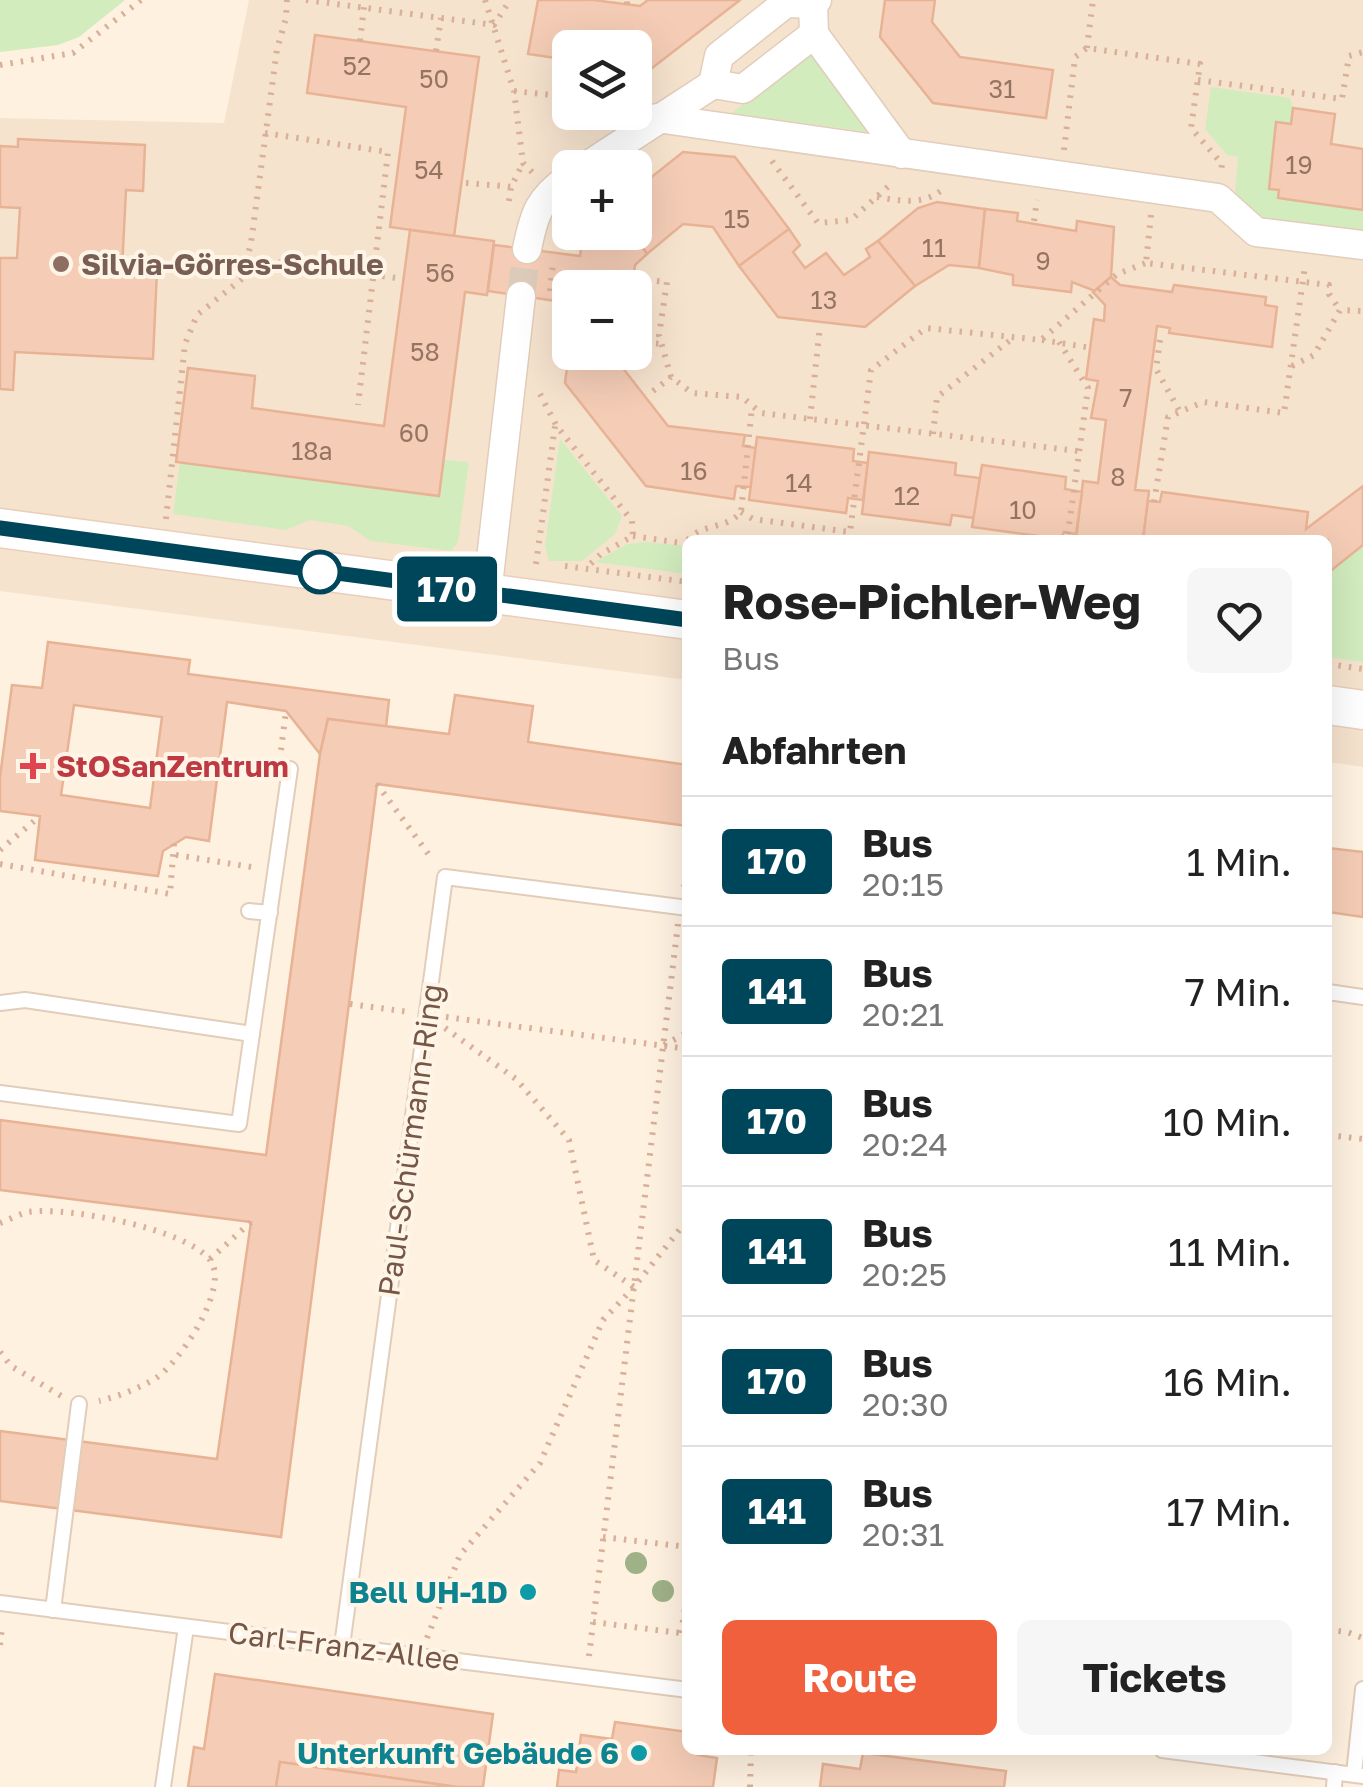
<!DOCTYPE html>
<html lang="de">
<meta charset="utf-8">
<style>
body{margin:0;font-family:"Golos Text",sans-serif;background:#f6f6f6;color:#222;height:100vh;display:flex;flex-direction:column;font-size:38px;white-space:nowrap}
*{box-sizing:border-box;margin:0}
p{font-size:32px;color:#767676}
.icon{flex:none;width:55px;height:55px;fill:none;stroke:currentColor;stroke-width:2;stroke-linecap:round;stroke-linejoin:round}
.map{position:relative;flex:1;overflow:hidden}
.details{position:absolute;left:682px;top:535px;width:650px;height:1220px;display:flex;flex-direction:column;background:#fff;border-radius:15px;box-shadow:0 10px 40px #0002}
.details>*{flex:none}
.badge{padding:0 20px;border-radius:8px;font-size:35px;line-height:65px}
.controls{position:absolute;left:552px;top:30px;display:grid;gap:20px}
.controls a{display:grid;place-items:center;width:100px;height:100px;border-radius:15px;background:#fff;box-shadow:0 10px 40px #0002;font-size:50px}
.map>.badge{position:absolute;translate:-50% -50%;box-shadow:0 0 0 5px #fff}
h2{padding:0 40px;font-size:38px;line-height:90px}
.round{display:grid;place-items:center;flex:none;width:105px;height:105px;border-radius:15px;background:#f6f6f6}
.headline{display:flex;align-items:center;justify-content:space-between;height:170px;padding:0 40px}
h1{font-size:48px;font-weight:700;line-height:75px}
.primary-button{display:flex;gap:20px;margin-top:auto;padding:20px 40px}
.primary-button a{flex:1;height:115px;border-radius:15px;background:#f0603d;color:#fff;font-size:40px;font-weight:700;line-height:115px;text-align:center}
.primary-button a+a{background:#f6f6f6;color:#222}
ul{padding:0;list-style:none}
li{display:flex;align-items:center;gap:30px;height:130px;padding:0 40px;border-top:2px solid #e0e0e0}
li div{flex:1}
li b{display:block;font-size:38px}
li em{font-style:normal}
li .badge{min-width:110px;font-weight:700;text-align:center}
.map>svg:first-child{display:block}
.residential{fill:#f6e3ce;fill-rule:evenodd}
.green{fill:#d2ecbe}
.building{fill:#f5cdb6;stroke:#e8b395;stroke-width:2.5;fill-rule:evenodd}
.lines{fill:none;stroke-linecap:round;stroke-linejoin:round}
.minor-tunnel{stroke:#dccaba;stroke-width:28;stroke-dasharray:28 14;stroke-linecap:butt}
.service-casing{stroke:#e2cdbb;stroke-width:18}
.minor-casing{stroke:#e2cdbb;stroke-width:31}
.secondary-casing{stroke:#e9cfbb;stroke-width:41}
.path{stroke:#d9b099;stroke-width:6;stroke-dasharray:2.5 8;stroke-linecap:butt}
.service{stroke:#fff;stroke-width:14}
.minor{stroke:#fff;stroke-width:28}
.secondary{stroke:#fff;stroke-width:38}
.tree{fill:#9fb186}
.line-casing{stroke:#fff;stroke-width:22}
.line{stroke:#00465a;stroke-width:15}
.education-dot{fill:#8d6e63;stroke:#fff5e7;stroke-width:4}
.stop-dot{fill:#fff;stroke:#00465a;stroke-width:5}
.health-dot{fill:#e0444e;stroke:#fff5e7;stroke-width:4}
.culture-dot{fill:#0f9aa8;stroke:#fff5e7;stroke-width:4}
.labels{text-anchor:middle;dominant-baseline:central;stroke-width:8;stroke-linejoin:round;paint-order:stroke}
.number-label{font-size:25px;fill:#967462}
.education-label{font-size:30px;font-weight:bold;fill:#785e54;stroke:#fff5e7;text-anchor:start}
.health-label{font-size:30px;font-weight:bold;fill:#be3a42;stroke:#fff5e7;text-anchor:start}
.street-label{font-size:30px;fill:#765646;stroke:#fff5e7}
.culture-label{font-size:30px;font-weight:bold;fill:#0d838f;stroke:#fff5e7;text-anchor:end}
</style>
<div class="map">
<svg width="1363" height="1787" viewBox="0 0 1363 1787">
<rect width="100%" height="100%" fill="#fef1e0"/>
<path class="residential" d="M249,0h1114v767l-35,-5v-222h-640l-1,140 -687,-89v-473l224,5zM570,48h65v64h-65zM570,168h65v64h-65zM570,288h65v64h-65z"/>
<g class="green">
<path d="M0,0h125l-46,37 -21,8 -58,7z"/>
<path d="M812,48l65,85 -145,-20z"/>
<path d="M1211,87l79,11 3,10 -15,90 85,12v21l-105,-14 -20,-15 -3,-12 3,-33 -11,-2 -22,-26z"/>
<path d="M560,439l62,77 -7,18 -33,27h-33l-4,-15z"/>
<path d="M443,460l26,2 -11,80 -7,9 -80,-10 -23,-15 -38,-6 -24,10 -113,-16 7,-52 258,34z"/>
<path d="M645,542l42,4v28l-92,-12 32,-18z"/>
<path d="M1363,545v117l-35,-5v-84z"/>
</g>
<g class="building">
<path d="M538,0h55l47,6 8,-6h92l-93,72 -12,-2v-22h-65v12l-42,-6z"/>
<path d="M885,0h50l-3,22 28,35 93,13 -7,48 -113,-15 -53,-66z"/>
<path d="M315,35l164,22 -25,179 -64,-9 16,-120 -99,-14z"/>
<path d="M1293,108l42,6 -4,30 32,5v61l-85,-12 1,-8 -10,-1 7,-67 15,2z"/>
<path d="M18,139l127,6 -2,46 -17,-1 -4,79 35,1 -4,89 -138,-7 -2,38 -13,-1v-131h17l3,-50 -20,-1v-61l18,1z"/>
<path d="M683,152l52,5 54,72 -50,37 -26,-39 -30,-3 -36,30 -15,-22h3v-42z"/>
<path d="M937,202l48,7 -6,59 -30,-3 -34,21 -37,-45 40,-33z"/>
<path d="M985,209l33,4 -1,8 59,10 1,-10 37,6 -3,50 -16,14 -23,-9 -1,10 -58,-7v-10l-34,-7z"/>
<path d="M789,229l11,16 -7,7 12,16 21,-15 18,22 26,-18 -4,-8 12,-8 37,45 -50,41 -87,-10 -39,-51z"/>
<path d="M410,230l84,11 -7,54 -22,-3 -26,204 -263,-34 12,-94 67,8 -3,32 132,18z"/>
<path d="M632,232l15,22 -12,11 -3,23h-62v15l-82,-12 6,-46 86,11 3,-23z"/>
<path d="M1111,277l9,8 52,7 2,-7 92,12 -1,8 12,2 -5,40 -103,-14 1,-5 -13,-2 -22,164 14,1 -6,49h-67l7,-59 15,2 8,-63 -15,-2 7,-37 -12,-2 8,-60 10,2 1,-16 -12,-13z"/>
<path d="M570,345v7h54l-2,15 46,59 77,9 -2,11 13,2 -5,39 -15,-1 -2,13 -88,-13 -81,-103z"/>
<path d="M757,437l97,12 -1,12 15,2 -5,37 -15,-2 -2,15 -97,-13z"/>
<path d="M869,452l87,11 -1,12 25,3 -6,40 -22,-3 -2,10 -88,-11z"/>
<path d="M982,465l84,12 -1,12 17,3 -6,42 -12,-2 -3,7 -89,-12z"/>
<path d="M1363,486v59l-35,28v-33h-185l5,-39 12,1 2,-10 146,20 -2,17z"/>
<path d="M48,642l142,18 -2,14 201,26 -3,27 -58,-8 -8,35 -34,-43 -59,-9 -18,139 -23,-4 -23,14 -5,25 -123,-16 5,-44 -40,-5v-34l12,-92 30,3zM74,705l88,12 -12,91 -89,-13z"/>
<path d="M455,695l78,11 -5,36 160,23v61l-311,-42 -96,753 -281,-36v-70l217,28 34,-237 -251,-32v-70l266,35 54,-401 8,-35 121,15z"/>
<path d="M1328,848l35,4v65l-35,-5z"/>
<path d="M215,1674l278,40 -10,73h-26l-177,-25 -4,25h-88l6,-40 10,2z"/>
<path d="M615,1722l73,10v18h11l-1,5 19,3 -4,29h-156l2,-17 17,2 5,-37 31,4z"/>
<path d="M863,1753l143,18 -2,16h-184l3,-23 37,5z"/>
<path d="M280,1762l177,25h-181z"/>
</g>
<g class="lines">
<path class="minor-tunnel" d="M521,296l6,-47"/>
<g class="service-casing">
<g id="service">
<path d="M249,911l21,2"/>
<path d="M1328,992l35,5"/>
<path d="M0,1003l25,-3 227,34"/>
<path d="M0,1093l239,31 51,-355"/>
<path d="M0,1603l688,87"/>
<path d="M53,1610l26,-206"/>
<path d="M342,1646l103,-769 243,31"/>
<path d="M1162,1750l201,26"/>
<path d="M1354,1774l9,-85"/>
<path d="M163,1787l23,-160"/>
<path d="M1334,1787l1,-15"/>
</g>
</g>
<g class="minor-casing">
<g id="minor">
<path d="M814,34l88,120"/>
<path d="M713,84l6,-28 67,-53 27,1"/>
<path d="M657,118l561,80 38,34 107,13"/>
<path d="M584,168l129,-84 30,5 71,-55 -1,-30 4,-4"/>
<path d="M527,249c7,-35 12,-51 43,-72"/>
<path d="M487,594l34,-298"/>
</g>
</g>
<g class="secondary-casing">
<g id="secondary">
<path d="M0,528l688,92"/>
<path d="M1328,705l35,5"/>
</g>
</g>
<g class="path">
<path d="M306,0l188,25 16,-25"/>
<path d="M485,0l29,91 9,72 11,11"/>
<path d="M627,4v-4"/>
<path d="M360,41l4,-34"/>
<path d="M1087,48l6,-48"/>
<path d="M436,51l5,-33"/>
<path d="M0,65l73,-12 68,-53"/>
<path d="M1198,80l144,19 7,-43 14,-4"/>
<path d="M514,91l56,6"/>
<path d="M265,133l123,19 -30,253"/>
<path d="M1064,150l11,-93 12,-9 113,16 -9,64 31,36 -1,8"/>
<path d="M772,161l46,62 33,-3 42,-38"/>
<path d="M466,183l49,4"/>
<path d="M877,197c24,4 49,9 68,-10"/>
<path d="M509,201l2,-14 12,-24"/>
<path d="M1151,215l-5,48 183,22v9l11,16"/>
<path d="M1034,221l3,-21"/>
<path d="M247,258l157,21"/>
<path d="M636,279l31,3 -8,53 12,42 21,16 50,4 19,16 317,38"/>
<path d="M550,291l3,-27"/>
<path d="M1042,340l44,7"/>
<path d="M1160,340l-4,29 24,43"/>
<path d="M635,342l27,2"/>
<path d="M1059,342l29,46 -21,152"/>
<path d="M1292,366l22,-11 26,-45 23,1"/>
<path d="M653,391l18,-14"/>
<path d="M540,394l16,31 76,96 1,15 -32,18 -13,12"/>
<path d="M810,419l10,-93"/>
<path d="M933,434l4,-37 76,-59"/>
<path d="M1154,502l14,-85 35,-15 81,11 21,-147"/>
<path d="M741,512l12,7 97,13 21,-162 55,-42 115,12 76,-66 29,-11"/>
<path d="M166,519l19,-175 12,-29 45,-36 9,-36 26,-194 9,-31 1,-18"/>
<path d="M633,536l55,8"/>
<path d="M688,540c13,-17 38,-10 53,-28l11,-105"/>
<path d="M536,564l19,-138"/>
<path d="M565,566l123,16"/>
<path d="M1328,664l35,5"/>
<path d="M281,750l5,-39"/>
<path d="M377,784l55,75"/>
<path d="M0,850l40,-34"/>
<path d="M176,855l82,13"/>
<path d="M0,864l170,30 4,-50"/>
<path d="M684,887l4,-17"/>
<path d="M350,1004l59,8"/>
<path d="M446,1017l242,32"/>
<path d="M445,1028l71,51 53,61 25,120 40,27"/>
<path d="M664,1045l24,-13"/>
<path d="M1328,1135l35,4"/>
<path d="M0,1223c9,-3 19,-9 28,-11 39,-6 159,17 182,48 21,27 -31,103 -54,118 -18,11 -37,18 -57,23"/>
<path d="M210,1259l41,-37"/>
<path d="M0,1352l11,14 52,31"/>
<path d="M1328,1462v47"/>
<path d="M603,1537l85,10"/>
<path d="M593,1622l95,12"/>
<path d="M1328,1630l19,2 16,6"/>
<path d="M681,1633l7,-45"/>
<path d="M427,1638l33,-83 80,-92 63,-143 31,-33 54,-68"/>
<path d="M0,1645l2,-18"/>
<path d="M589,1656l89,-732"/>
<path d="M750,1787l1,-37"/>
</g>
<use href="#service" class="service"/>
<use href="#minor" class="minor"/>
<use href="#secondary" class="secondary"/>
</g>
<g class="tree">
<circle cx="636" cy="1563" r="11"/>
<circle cx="663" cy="1591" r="11"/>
</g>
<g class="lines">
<g class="line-casing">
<path id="line" d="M0,528l688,92"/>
</g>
<use href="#line" class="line"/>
</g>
<circle class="education-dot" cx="61" cy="264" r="10"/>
<circle class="stop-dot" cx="320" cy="572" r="20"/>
<path class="health-dot" d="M28 751h10v10h10v10h-10v10h-10v-10h-10v-10h10z"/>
<g class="culture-dot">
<circle cx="528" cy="1592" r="10"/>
<circle cx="639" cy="1753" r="10"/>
</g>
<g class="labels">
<g class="number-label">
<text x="357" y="65">52</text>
<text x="434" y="78">50</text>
<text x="1002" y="88">31</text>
<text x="1299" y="164">19</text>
<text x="429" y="169">54</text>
<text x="737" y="218">15</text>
<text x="934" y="247">11</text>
<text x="1043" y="260">9</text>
<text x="440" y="272">56</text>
<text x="824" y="299">13</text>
<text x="425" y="351">58</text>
<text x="1126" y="397">7</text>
<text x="414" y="432">60</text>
<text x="312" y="450">18a</text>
<text x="694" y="470">16</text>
<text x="1118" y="476">8</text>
<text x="799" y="482">14</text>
<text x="907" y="495">12</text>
<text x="1023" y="509">10</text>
</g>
<g class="education-label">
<text x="81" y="264">Silvia-Görres-Schule</text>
</g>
<g class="health-label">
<text x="56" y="766">StOSanZentrum</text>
</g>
<g class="street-label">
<text transform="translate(410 1140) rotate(-82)">Paul-Schürmann-Ring</text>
<text transform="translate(344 1646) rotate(7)">Carl-Franz-Allee</text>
</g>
<g class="culture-label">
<text x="508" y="1592">Bell UH-1D</text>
<text x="619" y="1753">Unterkunft Gebäude 6</text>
</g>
</g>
</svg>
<div class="controls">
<a><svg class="icon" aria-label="layers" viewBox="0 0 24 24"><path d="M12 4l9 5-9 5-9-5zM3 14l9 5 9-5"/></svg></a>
<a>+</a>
<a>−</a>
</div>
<b class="badge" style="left:447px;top:589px;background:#00465a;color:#fff">170</b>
<section class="details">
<div class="headline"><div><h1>Rose-Pichler-Weg</h1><p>Bus</p></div><a class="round"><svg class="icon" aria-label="heart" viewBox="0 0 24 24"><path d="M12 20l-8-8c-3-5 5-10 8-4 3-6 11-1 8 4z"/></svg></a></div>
<h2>Abfahrten</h2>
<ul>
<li><span class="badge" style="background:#00465a;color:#fff">170</span><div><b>Bus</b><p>20:15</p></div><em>1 Min.</em></li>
<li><span class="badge" style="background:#00465a;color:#fff">141</span><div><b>Bus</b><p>20:21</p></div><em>7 Min.</em></li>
<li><span class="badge" style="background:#00465a;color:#fff">170</span><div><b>Bus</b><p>20:24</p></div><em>10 Min.</em></li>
<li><span class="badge" style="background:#00465a;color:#fff">141</span><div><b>Bus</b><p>20:25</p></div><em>11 Min.</em></li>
<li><span class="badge" style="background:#00465a;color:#fff">170</span><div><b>Bus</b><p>20:30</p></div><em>16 Min.</em></li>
<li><span class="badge" style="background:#00465a;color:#fff">141</span><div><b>Bus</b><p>20:31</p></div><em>17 Min.</em></li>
</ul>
<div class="primary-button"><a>Route</a><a>Tickets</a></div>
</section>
</div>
